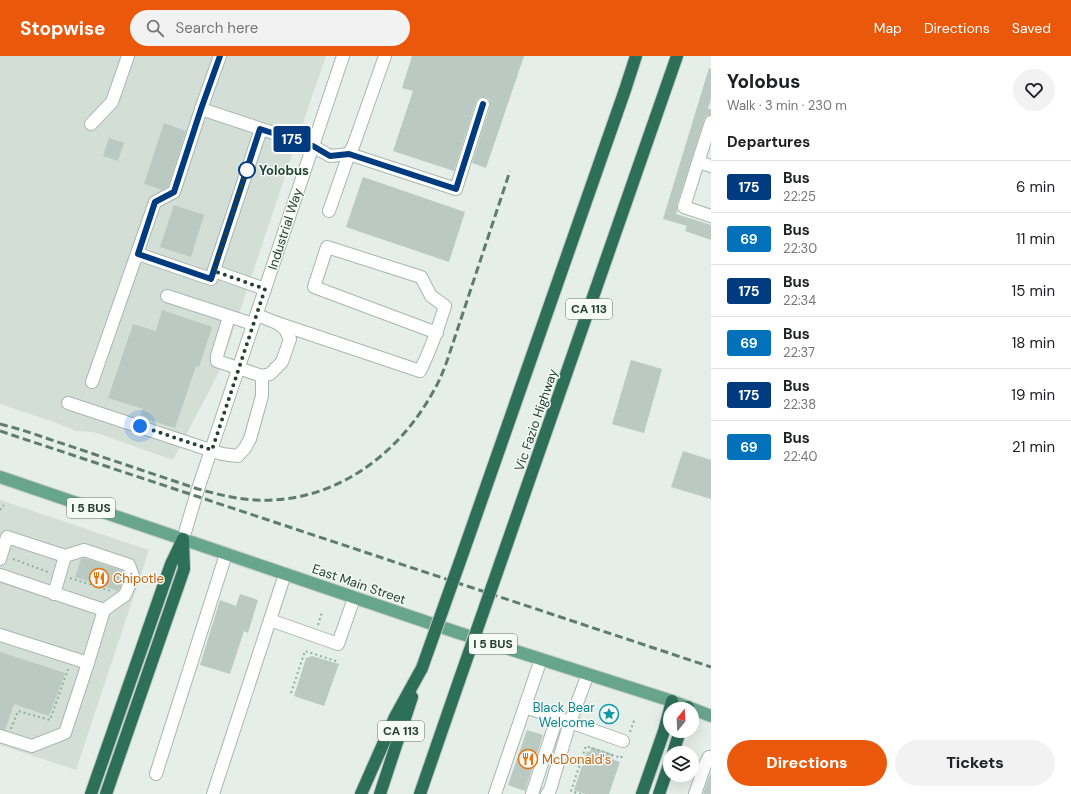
<!DOCTYPE html>
<meta charset="utf-8">
<style>
body{margin:0;font-family:"DM Sans",sans-serif;background:#f2f2f2;color:#202124;height:100vh;display:flex;flex-direction:column;font-size:15px;white-space:nowrap}
*{box-sizing:border-box;margin:0}
p{font-size:13px;color:#757577}
.icon{flex:none;width:22px;height:22px;fill:none;stroke:currentColor;stroke-width:2;stroke-linecap:round;stroke-linejoin:round}
.map{position:relative;flex:1;overflow:hidden}
.sheet{display:flex;flex-direction:column;background:#fff;width:360px}
.sheet>*{flex:none}
.badge{padding:0 8px;border-radius:3px;font-size:14px;line-height:26px}
.needle{width:26px;rotate:18deg}
.buttons{position:absolute;left:663px;top:646px;display:grid;gap:8px}
.buttons a{display:grid;place-items:center;width:36px;height:36px;border-radius:50%;background:#fff;box-shadow:0 4px 16px #0002;font-size:20px}
.you{position:absolute;width:20px;height:20px;margin:-10px;border:3px solid #fff;border-radius:50%;background:#1a73e8;box-shadow:0 0 0 6px #1a73e833}
.map>.badge{position:absolute;translate:-50% -50%;box-shadow:0 0 0 2px #fff}
h2{padding:0 16px;font-size:15px;line-height:36px}
.round{display:grid;place-items:center;flex:none;width:42px;height:42px;border-radius:21px;background:#f2f2f2}
.overview{display:flex;align-items:center;justify-content:space-between;height:68px;padding:0 16px}
h1{font-size:19px;font-weight:800;line-height:30px}
.action{display:flex;gap:8px;margin-top:auto;padding:8px 16px}
.action a{flex:1;height:46px;border-radius:24px;background:#ea580c;color:#fff;font-size:16px;font-weight:800;line-height:46px;text-align:center}
.action a+a{background:#f2f2f2;color:#202124}
ul{padding:0;list-style:none}
li{display:flex;align-items:center;gap:12px;height:52px;padding:0 16px;border-top:1px solid #e0e0e0}
li div{flex:1}
li b{display:block;font-size:15px}
li em{font-style:normal}
li .badge{min-width:44px;font-weight:700;text-align:center}
header{display:flex;align-items:center;gap:24px;box-sizing:border-box;height:56px;padding:0 20px;background:#ea580c;color:#fff}
header strong{font-size:19px}
nav{display:flex;gap:22px;margin-inline-start:auto;font-size:14px}
.search{width:280px;height:36px;background:#f2f2f2;display:flex;align-items:center;gap:10px;box-sizing:border-box;padding:0 14px;border-radius:22px;color:#757577;font-size:15px}
main{display:flex;flex:1;min-height:0}
.map>svg:first-child{display:block}
.built{fill:#d3ded7}
.building{fill:#bac9c1}
.lines{fill:none;stroke-linecap:round;stroke-linejoin:round}
.minor-casing{stroke:#a7b7af;stroke-width:14}
.major-casing{stroke:#c1cac6;stroke-width:14}
.highway-casing{stroke:#c1cac6;stroke-width:14}
.path{stroke:#84b39e;stroke-width:2;stroke-dasharray:2 3;stroke-linecap:butt}
.minor{stroke:#fff;stroke-width:12}
.major{stroke:#68a58d;stroke-width:12}
.highway{stroke:#2d6f59;stroke-width:12}
.rail{stroke:#5e7c70;stroke-width:3;stroke-dasharray:8 4;stroke-linecap:butt}
.highway-bridge-casing{stroke:#c1cac6;stroke-width:14;stroke-linecap:butt}
.highway-bridge{stroke:#2d6f59;stroke-width:12}
.line-casing{stroke:#fff;stroke-width:9}
.line{stroke:#003b80;stroke-width:6}
.walk{stroke:#234135;stroke-width:4;stroke-dasharray:0 7.2}
.stop-dot{fill:#fff;stroke:#003b80;stroke-width:2}
.labels{text-anchor:middle;dominant-baseline:central;stroke-width:3;stroke-linejoin:round;paint-order:stroke}
.shield{fill:#f5faf7;stroke:#62786f;stroke-width:1}
.shield-label{font-size:12px;font-weight:bold;fill:#234135}
.stop-label{font-size:13px;font-weight:bold;fill:#234135;stroke:#f5faf7;text-anchor:start}
.street-label{font-size:13px;fill:#234135;stroke:#f5faf7}
.food-label{font-size:13px;fill:#c56008;stroke:#f5faf7;text-anchor:start}
.culture-label{font-size:13px;fill:#0d838f;stroke:#f5faf7;text-anchor:end}
</style>
<header>
<strong>Stopwise</strong>
<div class="search"><svg class="icon" aria-label="search" viewBox="0 0 24 24"><circle cx="10" cy="10" r="6"/><path d="M15 15l6 6"/></svg>Search here</div>
<nav><a>Map</a><a>Directions</a><a>Saved</a></nav>
</header>
<main>
<div class="map">
<svg width="711" height="738" viewBox="0 0 711 738">
<rect width="100%" height="100%" fill="#e5eee9"/>
<g class="built">
<path d="M0,0h326l-33,96 -73,218 -47,90 -79,-28 -18,-1 -22,-9 -54,-18z"/>
<path d="M0,444l149,50 -73,220 -76,-25z"/>
</g>
<g class="building">
<path d="M412,0h112l-38,112 -14,-5 18,-57v-3l-1,-4 -4,-2h-3l-4,1 -2,4 -22,69 -61,-20 20,-60 -11,-3z"/>
<path d="M709,12l2,1v30l-3,10h3v6l-5,1 -2,4 -27,85v5l-1,4 35,11v15l-26,-9 2,-5 -24,-7z"/>
<path d="M164,67l22,8 -18,56 -6,3 -18,-6z"/>
<path d="M109,82l15,5 -6,18 -15,-5z"/>
<path d="M363,121l102,35 -16,50 -103,-35z"/>
<path d="M174,149l30,10 -13,42 -31,-10z"/>
<path d="M162,254l50,17 -13,40 -3,-1 -21,62 -35,-11 3,-8 -35,-11 25,-74 23,7z"/>
<path d="M631,304l31,9 -18,64 -32,-9z"/>
<path d="M683,395l28,9v39l-40,-12z"/>
<path d="M84,502l39,13 2,4 -6,15 -1,1 -43,-14 6,-18z"/>
<path d="M240,538l18,6 -10,33 -4,-2 -14,43 -30,-9 20,-65 16,6z"/>
<path d="M0,596l65,21 -16,43 -35,-12 -9,26 -5,-1z"/>
<path d="M312,600l27,8 -15,42 -30,-10 12,-38z"/>
<path d="M527,674l16,5 -18,56 -17,-6z"/>
<path d="M591,691l22,7 -1,5 8,3 -11,32h-24l-11,-4 13,-39 3,1z"/>
<path d="M711,715v23h-8z"/>
</g>
<g class="lines">
<g class="minor-casing">
<g id="minor">
<path d="M201,53l112,37 17,10 19,-2 107,35 27,-85"/>
<path d="M711,66l-13,40 -14,45 27,9"/>
<path d="M91,68l21,-22 16,-46"/>
<path d="M698,106l13,4"/>
<path d="M329,155l20,-57 5,-10 31,-88"/>
<path d="M138,198l73,25 50,-150"/>
<path d="M214,215l51,18"/>
<path d="M167,240l86,28"/>
<path d="M229,261l-12,39v5l45,15 8,-2 12,-12 8,-23 -5,-10 -8,-6 -20,-8"/>
<path d="M277,267l143,48c11,-22 18,-42 25,-65l-14,-10 -10,-19 -94,-30 -13,40 123,46"/>
<path d="M92,326l63,-180 19,-10 27,-83 19,-53"/>
<path d="M68,347l154,51 16,2 7,-8 5,-9 12,-43v-20"/>
<path d="M183,483l15,-50 145,-433"/>
<path d="M65,500l19,-6 45,15 4,11 -8,19 -21,15"/>
<path d="M0,503l7,-22 58,19 -11,38"/>
<path d="M0,519l104,35 -16,53"/>
<path d="M270,564l68,24 16,-46"/>
<path d="M0,579l88,28 -23,70 -33,13 -32,-10"/>
<path d="M525,651l45,15 18,-48"/>
<path d="M156,718l70,-220"/>
<path d="M213,738l72,-220"/>
<path d="M495,738l46,-135"/>
<path d="M532,738l25,-76"/>
<path d="M547,738l3,-4 20,-68 53,19"/>
<path d="M695,738l10,-29 4,-8h2"/>
</g>
</g>
<g class="major-casing">
<path id="major" d="M0,421l456,155 216,69 39,15"/>
</g>
<g class="highway-casing">
<g id="highway">
<path d="M464,494l161,-460 11,-34"/>
<path d="M501,505l176,-505"/>
<path d="M687,653l1,-2"/>
<path d="M673,697l7,-22"/>
<path d="M91,738l80,-230 12,-25"/>
<path d="M106,738l78,-225 -1,-29"/>
<path d="M361,738l34,-77 27,-49"/>
<path d="M380,738l32,-97"/>
<path d="M420,738l39,-113"/>
<path d="M642,738l22,-63 8,-30"/>
<path d="M659,738l11,-32"/>
</g>
</g>
<g class="path">
<path d="M0,454l4,-5"/>
<path d="M13,503l35,13"/>
<path d="M70,522l41,13"/>
<path d="M318,569l4,-13"/>
<path d="M291,637l14,-42 34,11"/>
<path d="M11,673l7,-18 32,9 18,-51"/>
<path d="M630,676l5,-14"/>
<path d="M581,738l-10,-3 15,-45 35,12 2,-5"/>
</g>
<use href="#minor" class="minor"/>
<use href="#major" class="major"/>
<use href="#highway" class="highway"/>
<g class="rail">
<path d="M0,368l22,6 176,59c19,5 38,10 57,11 77,4 142,-43 178,-108 6,-10 10,-20 14,-31l63,-190"/>
<path d="M0,375l711,236"/>
</g>
<g class="highway-bridge-casing">
<g id="highway-bridge">
<path d="M422,612l42,-118"/>
<path d="M459,625l42,-120"/>
</g>
</g>
<use href="#highway-bridge" class="highway-bridge"/>
</g>
<g class="lines">
<g class="line-casing">
<path id="line" d="M220,0l-19,53 -27,83 -19,10 -17,52 73,25 49,-150 53,17 17,10 19,-2 107,35 27,-85"/>
</g>
<use href="#line" class="line"/>
<path class="walk" d="M140,370l72,24 53,-161 -51,-18 33,-101"/>
</g>
<defs>
<g id="restaurant-ring" transform="scale(1)"><circle r="9.5" fill="#f5faf7" stroke="#e8710a" stroke-width="1.5"/><path d="M-5-6h1v4h1v-4h1v4h1v-4h1v5L-1.5 .5V6h-2V.5L-5-1ZM5-6V6H3V1.5H1.5Q1.5-4 5-6Z" fill="#e8710a"/></g>
<g id="sight-ring" transform="scale(1)"><circle r="9.5" fill="#f5faf7" stroke="#0f9aa8" stroke-width="1.5"/><path d="M0-6L1.8-2.2L6-1.7L2.9 1.2L3.7 5.4L0 3.3L-3.7 5.4L-2.9 1.2L-6-1.7L-1.8-2.2Z" fill="#0f9aa8"/></g>
</defs>
<g fill-rule="evenodd">
<use href="#restaurant-ring" x="99" y="522"/>
<use href="#sight-ring" x="609" y="658"/>
<use href="#restaurant-ring" x="528" y="703"/>
</g>
<circle class="stop-dot" cx="247" cy="114" r="8"/>
<g class="labels">
<g class="shield">
<rect x="566" y="243" width="46" height="20" rx="3"/>
<rect x="67" y="442" width="48" height="20" rx="3"/>
<rect x="469" y="578" width="48" height="20" rx="3"/>
<rect x="378" y="665" width="46" height="20" rx="3"/>
</g>
<g class="shield-label">
<text x="589" y="253">CA 113</text>
<text x="91" y="452">I 5 BUS</text>
<text x="493" y="588">I 5 BUS</text>
<text x="401" y="675">CA 113</text>
</g>
<g class="stop-label">
<text x="259" y="114">Yolobus</text>
</g>
<g class="street-label">
<text transform="translate(285 173) rotate(-72)">Industrial Way</text>
<text transform="translate(536 364) rotate(-71)">Vic Fazio Highway</text>
<text transform="translate(359 528) rotate(19)">East Main Street</text>
</g>
<g class="food-label">
<text x="113" y="522">Chipotle</text>
<text x="542" y="703">McDonald's</text>
</g>
<g class="culture-label">
<text x="595" y="651">Black Bear<tspan x="595" dy="15">Welcome</tspan></text>
</g>
</g>
</svg>
<div class="buttons">
<a><svg class="needle" viewBox="-14 -14 28 28"><path d="M0-13l5 13h-10z" fill="#e53935"/><path d="M0 13l5-13h-10z" fill="#757577"/></svg></a>
<a><svg class="icon" aria-label="layers" viewBox="0 0 24 24"><path d="M12 4l9 5-9 5-9-5zM3 14l9 5 9-5"/></svg></a>
</div>
<div class="you" style="left:140px;top:370px"></div>
<b class="badge" style="left:292px;top:83px;background:#003b80;color:#fff">175</b>
</div>
<section class="sheet">
<div class="overview"><div><h1>Yolobus</h1><p>Walk · 3 min · 230 m</p></div><a class="round"><svg class="icon" aria-label="heart" viewBox="0 0 24 24"><path d="M12 20l-8-8c-3-5 5-10 8-4 3-6 11-1 8 4z"/></svg></a></div>
<h2>Departures</h2>
<ul>
<li><span class="badge" style="background:#003b80;color:#fff">175</span><div><b>Bus</b><p>22:25</p></div><em>6 min</em></li>
<li><span class="badge" style="background:#0072bc;color:#fff">69</span><div><b>Bus</b><p>22:30</p></div><em>11 min</em></li>
<li><span class="badge" style="background:#003b80;color:#fff">175</span><div><b>Bus</b><p>22:34</p></div><em>15 min</em></li>
<li><span class="badge" style="background:#0072bc;color:#fff">69</span><div><b>Bus</b><p>22:37</p></div><em>18 min</em></li>
<li><span class="badge" style="background:#003b80;color:#fff">175</span><div><b>Bus</b><p>22:38</p></div><em>19 min</em></li>
<li><span class="badge" style="background:#0072bc;color:#fff">69</span><div><b>Bus</b><p>22:40</p></div><em>21 min</em></li>
</ul>
<div class="action"><a>Directions</a><a>Tickets</a></div>
</section>
</main>
